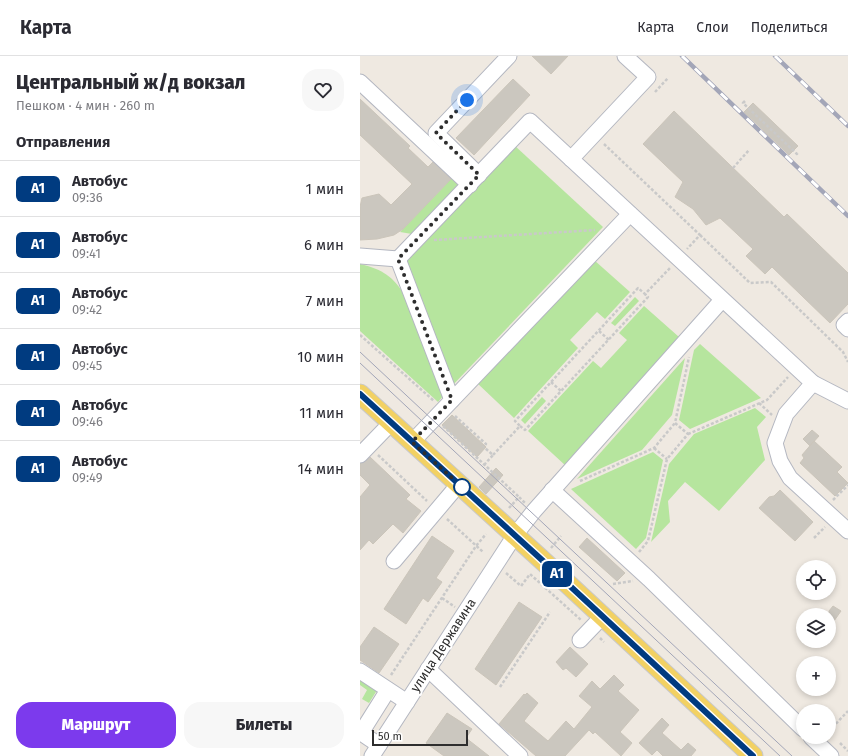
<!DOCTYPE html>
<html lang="ru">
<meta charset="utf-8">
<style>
body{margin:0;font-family:"Fira Sans",sans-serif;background:#f7f7f7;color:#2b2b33;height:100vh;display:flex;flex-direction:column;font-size:15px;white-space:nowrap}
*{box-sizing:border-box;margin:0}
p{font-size:13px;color:#7c7c81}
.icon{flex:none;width:22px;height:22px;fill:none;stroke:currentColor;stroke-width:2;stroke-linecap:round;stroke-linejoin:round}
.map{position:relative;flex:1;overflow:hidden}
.drawer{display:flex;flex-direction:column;background:#fff;width:360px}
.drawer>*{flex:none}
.badge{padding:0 8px;border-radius:6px;font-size:14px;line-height:26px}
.controls{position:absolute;left:436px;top:504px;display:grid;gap:8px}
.controls a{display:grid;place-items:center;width:40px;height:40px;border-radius:50%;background:#fff;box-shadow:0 2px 6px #0003;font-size:20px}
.scale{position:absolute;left:12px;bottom:10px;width:96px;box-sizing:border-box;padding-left:4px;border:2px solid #2e2e2e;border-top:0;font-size:11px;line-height:14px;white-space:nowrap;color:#2e2e2e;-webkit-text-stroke:3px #fff;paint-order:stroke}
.you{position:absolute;width:20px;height:20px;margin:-10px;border:3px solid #fff;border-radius:50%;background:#1a73e8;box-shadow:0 0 0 6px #1a73e833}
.map>.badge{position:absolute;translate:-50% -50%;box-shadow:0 0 0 2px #fff}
h2{padding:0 16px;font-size:15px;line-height:36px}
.round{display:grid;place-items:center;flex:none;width:42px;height:42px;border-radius:16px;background:#f7f7f7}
.overview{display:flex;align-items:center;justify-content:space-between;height:68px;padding:0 16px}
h1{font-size:19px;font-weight:800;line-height:30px}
.button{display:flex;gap:8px;margin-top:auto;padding:8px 16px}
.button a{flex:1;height:46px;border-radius:16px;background:#7c3aed;color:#fff;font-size:16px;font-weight:800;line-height:46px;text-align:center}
.button a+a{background:#f7f7f7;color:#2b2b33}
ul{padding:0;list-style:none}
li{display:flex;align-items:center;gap:12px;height:56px;padding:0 16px;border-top:1px solid #e1e1e2}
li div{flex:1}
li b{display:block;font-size:15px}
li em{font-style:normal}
li .badge{min-width:44px;font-weight:700;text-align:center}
header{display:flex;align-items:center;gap:24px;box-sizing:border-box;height:56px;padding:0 20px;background:#fff;border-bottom:1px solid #e1e1e2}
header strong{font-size:19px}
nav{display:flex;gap:22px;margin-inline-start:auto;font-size:14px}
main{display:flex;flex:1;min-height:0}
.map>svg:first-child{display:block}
.green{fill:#b6e59e}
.building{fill:#cbc7bf;stroke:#cbc5ba}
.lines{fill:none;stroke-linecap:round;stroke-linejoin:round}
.minor-casing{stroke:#b4b7c1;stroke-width:17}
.major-casing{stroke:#c9c9c9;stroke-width:21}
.path{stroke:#c9c9c9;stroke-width:2.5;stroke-dasharray:3 2;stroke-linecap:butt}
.minor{stroke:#fff;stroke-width:15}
.major{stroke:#f2d163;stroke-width:19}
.tram{stroke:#a3a6b8;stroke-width:1}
.rail-casing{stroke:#a3a6b8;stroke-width:4.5}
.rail{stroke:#fff;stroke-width:3;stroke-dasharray:9;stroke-linecap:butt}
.line-casing{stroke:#fff;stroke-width:9}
.line{stroke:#003b80;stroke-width:6}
.walk{stroke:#2e2e2e;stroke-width:4;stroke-dasharray:0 7.2}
.stop-dot{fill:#fff;stroke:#003b80;stroke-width:2}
.labels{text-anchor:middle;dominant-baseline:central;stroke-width:4;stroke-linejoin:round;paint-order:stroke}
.street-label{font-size:13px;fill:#2e2e2e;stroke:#fff}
</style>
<header>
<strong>Карта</strong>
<nav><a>Карта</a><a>Слои</a><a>Поделиться</a></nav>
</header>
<main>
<section class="drawer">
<div class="overview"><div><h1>Центральный ж/д вокзал</h1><p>Пешком · 4 мин · 260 m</p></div><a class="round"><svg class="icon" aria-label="heart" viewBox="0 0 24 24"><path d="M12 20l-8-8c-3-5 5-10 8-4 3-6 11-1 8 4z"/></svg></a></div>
<h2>Отправления</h2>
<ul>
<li><span class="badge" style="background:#003b80;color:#fff">А1</span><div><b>Автобус</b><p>09:36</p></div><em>1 мин</em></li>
<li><span class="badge" style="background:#003b80;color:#fff">А1</span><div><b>Автобус</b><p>09:41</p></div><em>6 мин</em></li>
<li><span class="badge" style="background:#003b80;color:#fff">А1</span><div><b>Автобус</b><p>09:42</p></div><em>7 мин</em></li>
<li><span class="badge" style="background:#003b80;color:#fff">А1</span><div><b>Автобус</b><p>09:45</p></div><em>10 мин</em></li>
<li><span class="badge" style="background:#003b80;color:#fff">А1</span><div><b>Автобус</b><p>09:46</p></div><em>11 мин</em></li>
<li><span class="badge" style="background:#003b80;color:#fff">А1</span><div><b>Автобус</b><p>09:49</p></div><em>14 мин</em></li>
</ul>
<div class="button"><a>Маршрут</a><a>Билеты</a></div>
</section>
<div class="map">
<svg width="488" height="700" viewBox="0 0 488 700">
<rect width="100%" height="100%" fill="#efe9e1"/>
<g class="green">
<path d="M154,89l89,82 -152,160 -45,-121 2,-7z"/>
<path d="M93,121l8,7 -49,50 -12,-2z"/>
<path d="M234,204l36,32 -25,27 -8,-7 -27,28 8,8 -64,70 -38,-36z"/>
<path d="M0,208c22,5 34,13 45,32l39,99 -6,7 -78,-71z"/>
<path d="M275,241l4,4 -24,25 -4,-3z"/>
<path d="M284,250l35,31 -113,129 -38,-35 65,-70 8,7 26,-28 -8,-7z"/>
<path d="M340,288l61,54 -71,31 -11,-9 15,-70z"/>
<path d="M325,302l-13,57 -30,35 -65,29z"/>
<path d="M182,341l4,4 -21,23 -4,-4z"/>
<path d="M395,352l11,9 -9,10 8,33 -46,51 -34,-29 -17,19 2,21 -19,20 18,-78 25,-30z"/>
<path d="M293,396l10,8 -17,78 -10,11 -65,-60z"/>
<path d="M0,619l19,12 -10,16 -7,-4 5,-9 -7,-5z"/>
</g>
<g class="building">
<path d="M172,0h36l-17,18z"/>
<path d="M153,23l17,16 -56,60 -18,-17z"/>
<path d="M0,43l50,47 -2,2 20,19 5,-5 18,17 -48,50 -9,6 -17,4 -17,1v-33l2,-9 17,-4 12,11 21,-21 -52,-49z"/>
<path d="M393,47l45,43 -9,9 -45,-43z"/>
<path d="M314,55l110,106 3,-3 61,59v31l-18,19 -58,-56 -7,7 -19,-18 7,-7 -33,-31 -14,7 -13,-16 -18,-12 8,-15 -40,-38z"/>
<path d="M92,359l34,32 -9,10 -35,-32z"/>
<path d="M452,374l7,6 -9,10 -7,-7z"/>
<path d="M454,385l28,26 -5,5 11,11 -13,13 -35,-33 4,-5 -2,-3z"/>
<path d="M10,401l40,38 -4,4 15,12 -18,22 -10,-9 -20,20 -4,-4 -9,10v-53l10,-12 -10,-10v-11z"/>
<path d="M136,412l7,7 -17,19 -7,-7z"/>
<path d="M420,434l33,32 -18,19 -36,-33 10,-11 5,-1z"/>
<path d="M72,480l22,15 -18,27 6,4 -14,20 -5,-4 -17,26 -22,-15z"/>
<path d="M227,482l38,35 -8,8 -38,-34z"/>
<path d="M159,546l23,15 -46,68 -21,-16z"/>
<path d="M473,550l8,5 -12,17v-17z"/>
<path d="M14,571l25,17 -20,29 -19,-13v-13z"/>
<path d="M210,591l18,17 -12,13 -10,-9 -3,2 -7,-8z"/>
<path d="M254,619l10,10 -6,6 21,19 -19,22 12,11 -11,13 -26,-24 -2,2 -4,-4 -24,26h-29l-37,-32 25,-30 1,1 2,-2 11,10 -14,18 24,20 18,-20 8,8 18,-22 -13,-11 13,-15 8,8z"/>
<path d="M87,657l25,16 -6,9 23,18h-45l-18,-13z"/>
<path d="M302,662l7,7 -7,8 19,17 7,-7 8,7 -5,6h-28l-6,-6 -5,5 -13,-12z"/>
</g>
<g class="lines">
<g class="minor-casing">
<g id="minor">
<path d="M0,26l110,103"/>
<path d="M211,103l77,-82 -23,-21"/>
<path d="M119,119l-43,-42 73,-77"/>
<path d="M0,200l38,3"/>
<path d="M38,203l132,-138 283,262 35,18"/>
<path d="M38,203l54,141"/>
<path d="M488,265l-4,4 4,4"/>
<path d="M453,327l-27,31 -11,29 5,18 10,17 58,53"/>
<path d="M52,386l218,-228"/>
<path d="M0,399l31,-32"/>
<path d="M192,434l97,89 154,150"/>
<path d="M34,505l65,-77"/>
<path d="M220,584l23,-24"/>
<path d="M68,613l92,87"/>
<path d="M0,615l47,31"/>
<path d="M451,681l20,19"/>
<path d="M19,689l-18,-12 27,-43"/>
<path d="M12,700l143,-221 19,-24 188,-211"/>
</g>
</g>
<g class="major-casing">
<path id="major" d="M0,338l182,166 211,196"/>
</g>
<g class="path">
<path d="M295,36l13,-14"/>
<path d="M385,45l-2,2 54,51 1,-2"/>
<path d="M244,88l96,91 -13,14"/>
<path d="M373,112l16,-18"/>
<path d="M340,179l50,48 21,-1 72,70 5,10"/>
<path d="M74,184l161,-10"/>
<path d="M239,275l10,9"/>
<path d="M0,279l74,66"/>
<path d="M191,326l10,9"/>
<path d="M399,347l13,12"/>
<path d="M95,360l31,28 -3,3"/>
<path d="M83,370l76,71"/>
<path d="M160,370l5,4 123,-133 -3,-3"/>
<path d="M328,378l79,-34 21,-23"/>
<path d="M294,392l13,11"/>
<path d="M18,399l49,46"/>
<path d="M133,399l27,-29 -5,-5 123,-133 7,6 25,-26"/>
<path d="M124,409l9,-10 -8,-7"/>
<path d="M220,425l74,-33 21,-25"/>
<path d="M473,444l15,-15"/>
<path d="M149,452l10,-11 6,6"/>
<path d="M87,463l36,33"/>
<path d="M454,482l11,-11"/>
<path d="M191,492l10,-12"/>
<path d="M279,496l9,-11 19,-82 21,-25 -13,-11 14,-66"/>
<path d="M146,517l15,13 9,-12 51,46"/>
<path d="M253,528l20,-3"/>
<path d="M82,542l13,9"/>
<path d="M240,582l4,4"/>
<path d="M31,619l85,-129 10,-12"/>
<path d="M140,631l50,-75"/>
<path d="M469,675l19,-20"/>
<path d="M480,687l8,8"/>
</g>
<use href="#minor" class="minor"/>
<use href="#major" class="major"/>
<g class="tram">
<path d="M0,296l432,404"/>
<path d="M0,307l420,393"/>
</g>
<g class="rail-casing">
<g id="rail">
<path d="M322,0l166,160"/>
<path d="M415,0l73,70"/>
</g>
</g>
<use href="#rail" class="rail"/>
</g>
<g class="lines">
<g class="line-casing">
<path id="line" d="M0,338l182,166 211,196"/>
</g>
<use href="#line" class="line"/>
<path class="walk" d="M102,431l-50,-45 40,-42 -54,-141 81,-84 -43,-42 31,-33"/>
</g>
<circle class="stop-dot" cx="102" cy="431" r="8"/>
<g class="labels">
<g class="street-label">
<text transform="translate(83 589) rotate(-57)">улица Державина</text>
</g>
</g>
</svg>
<div class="controls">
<a><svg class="icon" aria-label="locate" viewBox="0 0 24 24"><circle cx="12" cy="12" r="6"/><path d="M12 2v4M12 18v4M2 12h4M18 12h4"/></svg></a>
<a><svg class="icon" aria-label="layers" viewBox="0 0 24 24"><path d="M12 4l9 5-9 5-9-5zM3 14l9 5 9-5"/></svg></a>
<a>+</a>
<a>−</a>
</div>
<div class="scale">50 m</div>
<div class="you" style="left:107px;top:44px"></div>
<b class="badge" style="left:197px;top:518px;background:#003b80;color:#fff">А1</b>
</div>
</main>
